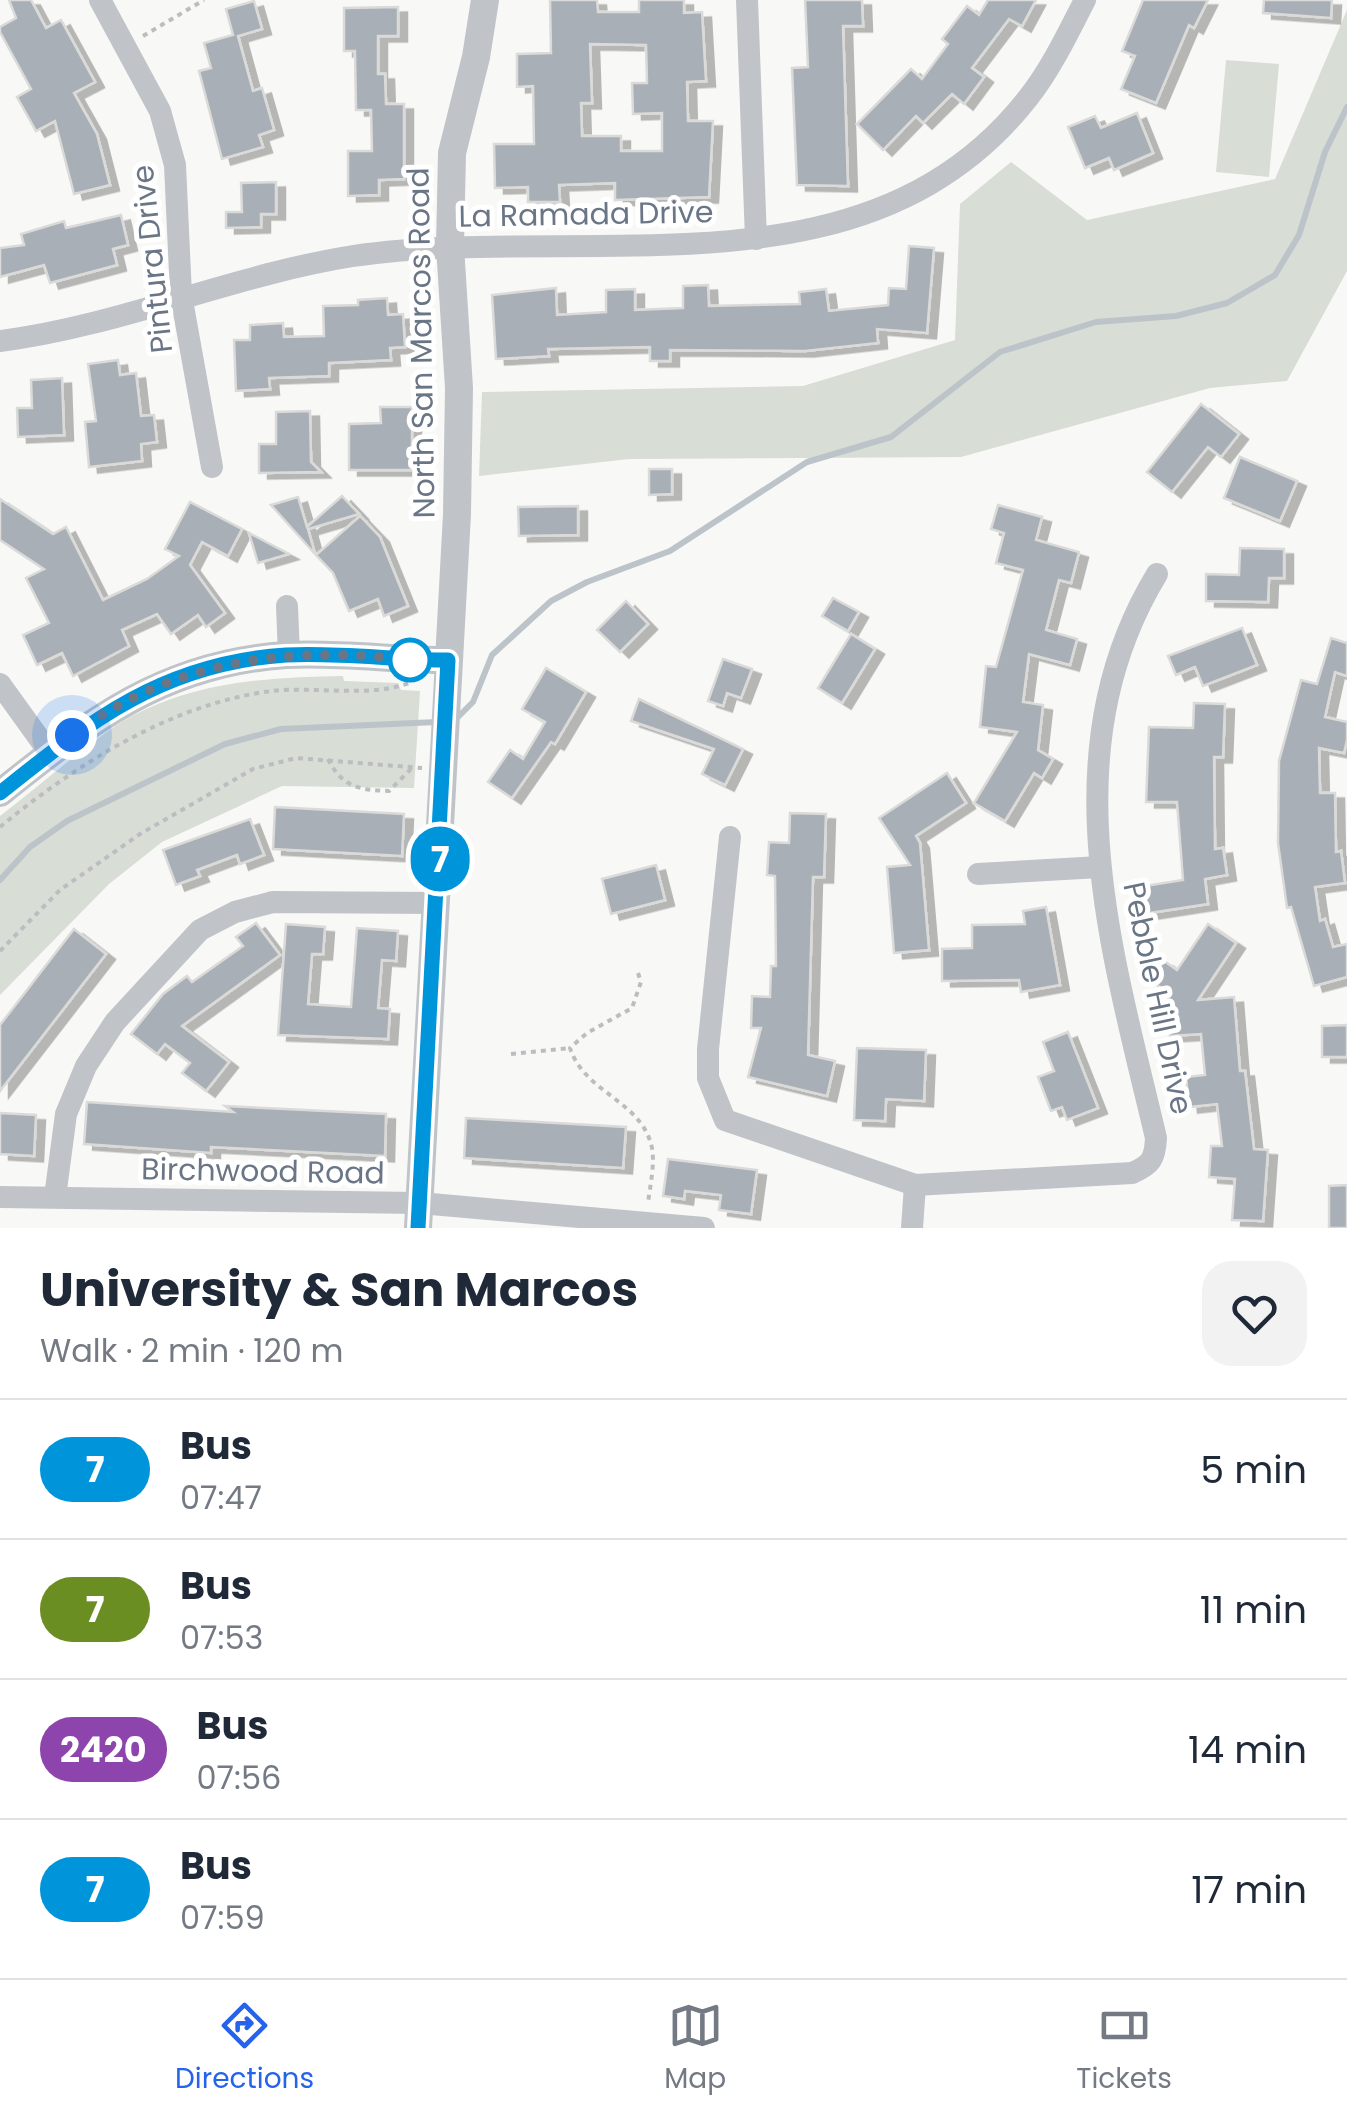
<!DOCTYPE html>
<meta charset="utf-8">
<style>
body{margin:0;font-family:Poppins,sans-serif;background:#f2f2f3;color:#1f2937;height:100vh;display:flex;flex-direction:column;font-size:38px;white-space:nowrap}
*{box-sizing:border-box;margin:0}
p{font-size:32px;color:#747a83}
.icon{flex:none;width:55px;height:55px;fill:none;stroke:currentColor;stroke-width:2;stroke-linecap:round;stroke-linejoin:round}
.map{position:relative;height:1228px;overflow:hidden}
.panel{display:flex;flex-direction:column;background:#fff;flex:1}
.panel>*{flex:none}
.badge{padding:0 20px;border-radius:32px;font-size:35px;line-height:65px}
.you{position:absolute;width:50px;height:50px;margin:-25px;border:8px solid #fff;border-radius:50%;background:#1a73e8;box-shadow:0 0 0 15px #1a73e833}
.map>.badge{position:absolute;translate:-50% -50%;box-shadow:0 0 0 5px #fff}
.round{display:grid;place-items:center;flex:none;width:105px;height:105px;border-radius:30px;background:#f2f2f3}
.head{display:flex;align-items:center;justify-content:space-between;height:170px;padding:0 40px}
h1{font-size:48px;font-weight:700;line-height:75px}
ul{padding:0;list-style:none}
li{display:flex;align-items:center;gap:30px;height:140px;padding:0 40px;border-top:2px solid #e0e1e3}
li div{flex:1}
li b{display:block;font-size:38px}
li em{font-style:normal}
li .badge{min-width:110px;font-weight:700;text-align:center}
.dock{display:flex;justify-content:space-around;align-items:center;height:140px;border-top:2px solid #e0e1e3;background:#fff;font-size:28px;color:#747a83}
.dock a{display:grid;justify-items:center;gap:5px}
.dock .selected{color:#2563eb}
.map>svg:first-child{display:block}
.green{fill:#d8ddd6}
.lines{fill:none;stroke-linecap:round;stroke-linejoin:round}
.stream{stroke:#bcc4ca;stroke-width:6}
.building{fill:#a9afb6;stroke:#dadad9;stroke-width:2.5;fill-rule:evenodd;filter:url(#shadow)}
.path{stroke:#bbbdc0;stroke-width:4;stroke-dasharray:5 5;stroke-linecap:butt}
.minor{stroke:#c0c4c8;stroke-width:22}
.tertiary{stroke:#c0c4c8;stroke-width:28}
.line-casing{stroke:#fff;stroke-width:22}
.line{stroke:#0095da;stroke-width:15}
.walk{stroke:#6a7685;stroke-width:10;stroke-dasharray:0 18}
.stop-dot{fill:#fff;stroke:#0095da;stroke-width:5}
.labels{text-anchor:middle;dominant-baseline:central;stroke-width:10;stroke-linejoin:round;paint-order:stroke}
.street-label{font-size:30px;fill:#6a7685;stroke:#fff}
</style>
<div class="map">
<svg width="1347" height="1228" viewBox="0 0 1347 1228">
<defs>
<filter id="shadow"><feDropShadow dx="9" dy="5.5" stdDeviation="0" flood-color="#0004"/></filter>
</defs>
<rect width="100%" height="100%" fill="#f8f9f7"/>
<g class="green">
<path d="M1347,10v261l-60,110 -77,7 -249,69 -332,2 -150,17 3,-84 321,-6 152,-46 5,-136 51,-42 76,58 188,-41z"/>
<path d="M1226,60l53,4 -10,113 -53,-5z"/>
<path d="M343,676l1,5 54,2 3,7 19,1 -6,97 -132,-2 -120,56 -53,42 -109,111v-179c36,-28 71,-58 108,-85 69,-48 154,-54 235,-55z"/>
</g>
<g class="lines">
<g class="stream">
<path d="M454,721l19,-19 19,-47 59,-54 36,-19 83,-31 137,-89 84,-25 109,-85 96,-30 80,-6 51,-13 48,-28 24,-40 26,-83 22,-45"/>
<path d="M0,880l30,-33 37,-26 158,-77 56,-15 156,-7"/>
</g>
</g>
<g class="building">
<path d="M9,0h22l15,28 15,-8 34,62 -21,11 23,41 13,51 -36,9 -19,-73 -19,10 -19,-34 14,-8 -31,-57v-5l16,-9z"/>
<path d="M550,0h47l1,12h41v-12h45v13l18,-1 4,69 -19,1 1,39h25l-4,76 -94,3v-17l-56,2 1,17h-32v-15l-33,1 -1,-44h40l-1,-58 -16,1v-33l34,-1zM590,44l56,1 1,38h-15l1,31 29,-1v38h-41v-15h-39l-1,-33h11z"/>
<path d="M805,0h57l1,26h-20l5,160 -51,-1 -5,-117 16,-1z"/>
<path d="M988,0h48l-14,26 -13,-7 -37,49 12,9 -20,27 -12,-10 -29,29 -7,-7 -33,34 -26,-26 54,-55 11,10 26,-35 -6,-5 25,-33 12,9z"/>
<path d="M1143,0h65l-14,28 -5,-3 -33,78 -35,-14 14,-33 -13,-5z"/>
<path d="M1264,0h68l-1,18 -68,-5z"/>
<path d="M254,1l8,28 -24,7 15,55 9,-3 12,42 -15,5 4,12 -41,12 -23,-88 12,-3 -7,-25 29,-8 -7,-26z"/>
<path d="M398,7v29h-20v38h7l1,30h18v75l-25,1v15l-31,1v-45h24l-1,-41h-15l-1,-59h-11v-43z"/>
<path d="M1137,113l16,40 -39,17 -5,-12 -24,10 -17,-41 27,-11 6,12z"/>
<path d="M276,182v32h-15v13l-35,1v-16h16l-1,-29z"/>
<path d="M121,215l7,30 -15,4 4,16 -67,18 -6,-18 -44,12v-29l24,-3 -3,-11 43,-13 2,7z"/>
<path d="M909,246l25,2 -7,85 -50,-4 1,14 -73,8 -135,-1v11h-20v-14l-102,2 1,7 -53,3 -4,-64 64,-7 1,27 49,-3v-22l29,-1v21l48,-2v-22l25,-1 1,21 91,-2 -1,-12 27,-3 3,22 59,-6 1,-17 17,1z"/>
<path d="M387,298l1,17 15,-1 2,33 -15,1 1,12 -62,3v13l-60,2 1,11 -34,2 -2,-51h16v-15l33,-2 1,14 40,-1 -1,-30 35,-1v-5z"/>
<path d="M118,360l2,15 16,-2 5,43 13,-1 3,27 -16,2 1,17 -53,6 -4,-45 11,-1 -8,-57z"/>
<path d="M62,378l2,57 -46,2 -1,-29h15l-1,-28z"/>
<path d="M1201,404l38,30 -18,23 -13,-10 -36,45 -25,-20z"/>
<path d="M380,407h32v63h-63v-46l32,-1z"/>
<path d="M310,411l1,51 10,10 -62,1v-29h17v-32z"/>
<path d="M1240,457l57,24 -17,40 -56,-23z"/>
<path d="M649,469h23v25l-23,1z"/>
<path d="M342,496l17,18 -51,15 7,25 -44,-49 27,-8 9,30z"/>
<path d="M0,499l53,35 13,-7 37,73 44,-21 32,-23 -14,-7 25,-47 52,27 -14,27 -26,-14 -12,23 35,48 -19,14 -8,-12 -27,19 -14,-20 -35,16 7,16 -56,30 -11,-23 -25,12 -14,-30 26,-12 -23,-45 18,-9 -44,-29z"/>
<path d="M998,505l44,12 -6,23 43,12 -8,31 -12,-3 -13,50 31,9 -7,26 -41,-11 -6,48 20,3 -5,45 15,9 -11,19 -8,-5 -29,48 -31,-18 43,-71 -37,-5 6,-61 10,1 27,-97 -27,-7 8,-30 -13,-4z"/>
<path d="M578,506v29l-59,1 -1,-29z"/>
<path d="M360,516l20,21 28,69 -24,10 -6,-17 -29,12 -16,-38 -17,-18z"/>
<path d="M249,533l40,21 -31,9z"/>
<path d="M1240,548l44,1v29h-15l-1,24 -62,-1v-27l33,1z"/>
<path d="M833,598l26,14 -11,19 -26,-15z"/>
<path d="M626,601l22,23 -28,28 -23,-22z"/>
<path d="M1242,628l15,37 -54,21 -8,-19 -19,8 -8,-19z"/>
<path d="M851,634l24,15 -33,54 -24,-15z"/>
<path d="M1331,638l16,5v33l-12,-4 -10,45 22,5v18l-3,13 -25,-5 1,45h15l1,59 5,-1 4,32 -30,4 5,34 5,-2 8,28 14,-3v33l-33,9 -23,-79 -4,1 -9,-65 1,-82 22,-81 16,4z"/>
<path d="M723,659l29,10 -11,29 -14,-5 -4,13 -15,-5z"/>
<path d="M546,668l40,24 -31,52 -4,-2 -39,56 -24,-16 22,-32 13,9 22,-37 -23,-13z"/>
<path d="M639,699l104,50 -18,36 -23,-11 12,-25 -83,-28z"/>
<path d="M1194,703l31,1 -2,53h-9l1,92 8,-1 4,27 -22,4 3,25 -65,10 -4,-27 44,-7 -6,-78h-31l3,-75 44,1z"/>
<path d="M947,773l19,30 -50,33 4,7 9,107 -35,3 -7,-86 23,-2 -31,-47z"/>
<path d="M275,807l129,7 -2,42 -129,-7z"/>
<path d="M790,813l36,1 -2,63h-11l-5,178 27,6 -8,35 -79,-19 13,-49h-10l1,-32 18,1 1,-31h5l-1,-90 -8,-1 2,-33 20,1z"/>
<path d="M250,819l14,36 -24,9 -3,-9 -40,15 3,6 -24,9 -13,-35z"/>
<path d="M656,865l9,35 -54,14 -9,-35z"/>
<path d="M1046,907l14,78 -39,7 -2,-12 -77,1v-32l30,-1v-23l53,-1 -2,-13z"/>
<path d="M256,923l24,32 -98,71 47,36 -23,29 -24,-18 8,-10 -25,-19 -8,10 -26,-20 32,-40 24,-18 5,6 51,-36 -7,-9z"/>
<path d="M286,924l39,3 -2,27h-11l-4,50 43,3 6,-79 41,3 -2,30 -14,-1 -4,48 12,1 -2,30 -110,-4z"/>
<path d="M1208,924l28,19 -38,57 36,-3 6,74h5l9,78 14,1 -5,71 -31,-1 3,-41 -26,-2 2,-31h11l-5,-42 -28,3 -3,-30 19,-2 -4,-41 -31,2 -3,-45 -17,-10 14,-20 13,9z"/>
<path d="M74,929l32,25 -106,137v-66z"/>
<path d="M1347,1025v32h-25v-31z"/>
<path d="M1068,1032l30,76 -31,12 -5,-13 -11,4 -13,-34 16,-6 -11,-29z"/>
<path d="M857,1048l69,2 -2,51 -38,-2 -1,22 -31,-1z"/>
<path d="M87,1102l146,10 -8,-6 161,8 -1,42 -174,-9v6l-127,-9z"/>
<path d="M0,1113l36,2 -2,41 -34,-2z"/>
<path d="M466,1118l160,9 -3,41 -159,-10z"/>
<path d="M668,1159l89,11 -6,44 -32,-4 2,-15 -36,-4 -1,8 -21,-3z"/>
<path d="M1347,1185v43h-18v-42z"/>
</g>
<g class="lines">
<g class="path">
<path d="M143,36l61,-36"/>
<path d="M328,759c14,28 31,31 61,32l24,-24"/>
<path d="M0,827c75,-62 173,-124 272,-136 43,-5 97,7 137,-8"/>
<path d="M0,951l60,-61 80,-56 113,-65 43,-11 126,10"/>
<path d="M638,973l3,9 -9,26 -45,25 -17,15c15,46 72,52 82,100 3,17 -2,38 -4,55"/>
<path d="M511,1054l59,-6"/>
</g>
<g class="minor">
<path d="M100,0l60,111 15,54 6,130 31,172"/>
<path d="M747,0l9,239"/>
<path d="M0,341c119,-15 233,-66 353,-85 228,-34 512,50 675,-158 23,-29 40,-65 57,-98"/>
<path d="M287,606l2,49"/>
<path d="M0,684l49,68"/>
<path d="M730,837l-22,212v29l17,42 190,65 217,-12c19,-8 23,-14 24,-35 -44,-187 -107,-386 1,-564"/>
<path d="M978,874l122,-7"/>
<path d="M0,1197l420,6 284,25"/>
<path d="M55,1197l11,-83 20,-48 29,-44 85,-92 35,-18 38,-10 165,1"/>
<path d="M912,1228l3,-43"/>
</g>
<g class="tertiary">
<path d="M0,793c91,-73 165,-130 286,-138 53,-3 108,5 162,5"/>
<path d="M418,1228l39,-714 2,-126 -9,-142 2,-93 24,-96 9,-57"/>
</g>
</g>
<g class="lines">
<g class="line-casing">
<path id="line" d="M0,793c91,-73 164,-130 286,-138 53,-3 108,5 162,5l-30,568"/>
</g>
<use href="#line" class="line"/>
<path class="walk" d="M72,735c106,-77 218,-89 338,-75"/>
</g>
<circle class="stop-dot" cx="410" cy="660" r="20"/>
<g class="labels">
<g class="street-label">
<text transform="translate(586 214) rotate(-1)">La Ramada Drive</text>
<text transform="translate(152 259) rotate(-96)">Pintura Drive</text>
<text transform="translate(421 343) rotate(-91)">North San Marcos Road</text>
<text transform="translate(1158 998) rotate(78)">Pebble Hill Drive</text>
<text transform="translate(263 1171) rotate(1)">Birchwood Road</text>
</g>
</g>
</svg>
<div class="you" style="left:72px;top:735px"></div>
<b class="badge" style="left:440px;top:859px;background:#0095da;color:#fff">7</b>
</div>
<section class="panel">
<div class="head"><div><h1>University &amp; San Marcos</h1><p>Walk · 2 min · 120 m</p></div><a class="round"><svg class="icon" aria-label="heart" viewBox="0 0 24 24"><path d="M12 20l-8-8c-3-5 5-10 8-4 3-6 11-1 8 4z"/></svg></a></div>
<ul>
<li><span class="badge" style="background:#0095da;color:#fff">7</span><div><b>Bus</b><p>07:47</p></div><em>5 min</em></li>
<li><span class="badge" style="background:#6b8e23;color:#fff">7</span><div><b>Bus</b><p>07:53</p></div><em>11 min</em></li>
<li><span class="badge" style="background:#8e44ad;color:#fff">2420</span><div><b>Bus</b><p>07:56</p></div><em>14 min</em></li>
<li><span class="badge" style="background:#0095da;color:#fff">7</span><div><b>Bus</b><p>07:59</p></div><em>17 min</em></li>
</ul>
</section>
<nav class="dock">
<a class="selected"><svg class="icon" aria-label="directions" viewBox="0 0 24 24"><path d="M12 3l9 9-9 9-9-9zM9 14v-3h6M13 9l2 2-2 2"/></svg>Directions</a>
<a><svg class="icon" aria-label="map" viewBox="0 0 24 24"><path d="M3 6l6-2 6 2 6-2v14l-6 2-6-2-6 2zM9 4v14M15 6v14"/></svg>Map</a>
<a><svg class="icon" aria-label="tickets" viewBox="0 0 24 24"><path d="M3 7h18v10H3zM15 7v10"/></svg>Tickets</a>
</nav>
